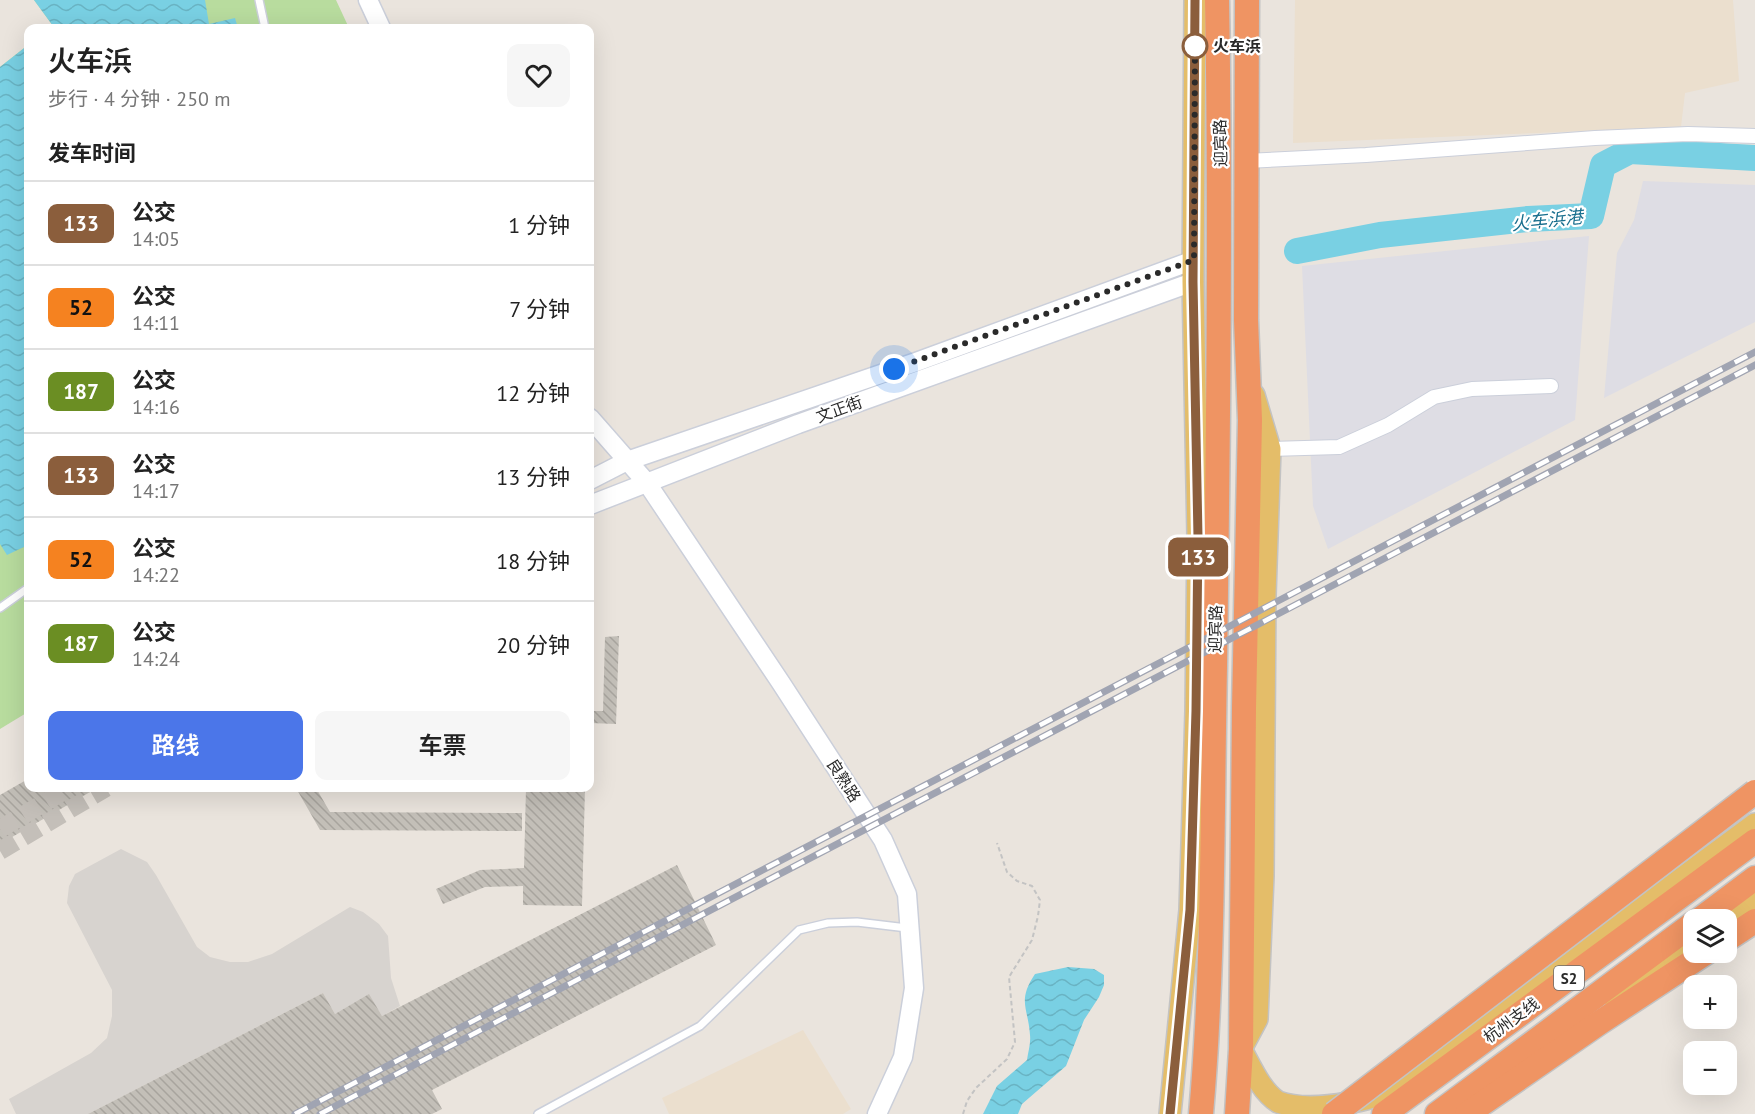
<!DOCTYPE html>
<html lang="zh">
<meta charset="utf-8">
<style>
body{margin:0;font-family:"PT Sans","Noto Sans SC",sans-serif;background:#f6f6f6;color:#222;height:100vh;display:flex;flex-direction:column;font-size:22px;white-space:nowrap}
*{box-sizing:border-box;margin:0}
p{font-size:20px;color:#767676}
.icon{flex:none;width:33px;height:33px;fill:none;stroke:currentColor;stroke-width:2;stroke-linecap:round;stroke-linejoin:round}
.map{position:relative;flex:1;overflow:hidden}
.side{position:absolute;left:24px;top:24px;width:570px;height:768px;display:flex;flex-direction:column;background:#fff;border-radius:12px;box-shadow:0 6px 24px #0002}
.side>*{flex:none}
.badge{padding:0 12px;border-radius:9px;font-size:21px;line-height:39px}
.fabs{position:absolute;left:1683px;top:909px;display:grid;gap:12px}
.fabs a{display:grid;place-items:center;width:54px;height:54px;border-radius:12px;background:#fff;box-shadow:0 6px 24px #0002;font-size:30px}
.you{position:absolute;width:30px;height:30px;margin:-15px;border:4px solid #fff;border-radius:50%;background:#1a73e8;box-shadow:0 0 0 9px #1a73e833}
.map>.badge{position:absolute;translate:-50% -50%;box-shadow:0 0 0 3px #fff}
h2{padding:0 24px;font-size:22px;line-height:54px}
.round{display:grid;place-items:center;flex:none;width:63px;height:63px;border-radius:12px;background:#f6f6f6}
.summary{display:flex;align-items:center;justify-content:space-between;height:102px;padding:0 24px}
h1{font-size:28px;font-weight:600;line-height:45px}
.action{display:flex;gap:12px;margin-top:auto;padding:12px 24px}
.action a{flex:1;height:69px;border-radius:12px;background:#4b76e9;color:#fff;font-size:24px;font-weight:600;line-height:69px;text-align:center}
.action a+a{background:#f6f6f6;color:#222}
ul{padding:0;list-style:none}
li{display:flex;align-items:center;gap:18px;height:84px;padding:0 24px;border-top:2px solid #e0e0e0}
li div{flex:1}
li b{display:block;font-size:22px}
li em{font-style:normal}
li .badge{min-width:66px;font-weight:700;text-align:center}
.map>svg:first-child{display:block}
.industrial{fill:#dedde4}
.education{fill:#ebdfce}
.park{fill:#b8dc9e}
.plaza{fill:#d7d3cf}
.water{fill:url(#water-waves)}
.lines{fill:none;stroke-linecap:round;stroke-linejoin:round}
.river{stroke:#79d0e3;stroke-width:26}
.building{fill:url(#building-back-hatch)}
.secondary-tunnel{stroke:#c4bfb9;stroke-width:18;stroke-dasharray:18 9;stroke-linecap:butt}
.lane-casing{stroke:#cbcfda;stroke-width:10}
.street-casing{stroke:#cbcfda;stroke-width:16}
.secondary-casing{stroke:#cbcfda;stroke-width:21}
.primary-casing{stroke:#c3c3c3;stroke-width:24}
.highway-casing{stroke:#c3c3c3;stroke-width:27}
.path{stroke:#c3c3c3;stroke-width:2;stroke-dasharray:4.5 3;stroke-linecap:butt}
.lane{stroke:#fff;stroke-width:7}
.street{stroke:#fff;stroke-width:14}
.secondary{stroke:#fff;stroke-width:18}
.primary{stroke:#e4bd69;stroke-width:21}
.highway{stroke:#ef9463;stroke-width:24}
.rail-casing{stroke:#a0a4b2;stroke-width:7}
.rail{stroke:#fff;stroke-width:4.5;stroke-dasharray:14;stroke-linecap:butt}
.highway-bridge-casing{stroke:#c3c3c3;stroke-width:27;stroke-linecap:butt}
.highway-bridge{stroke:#ef9463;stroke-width:24}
.line-casing{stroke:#fff;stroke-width:14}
.line{stroke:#8b5e3c;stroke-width:9}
.walk{stroke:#2a2a2a;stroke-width:6;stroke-dasharray:0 10.8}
.stop-dot{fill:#fff;stroke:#8b5e3c;stroke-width:3}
.labels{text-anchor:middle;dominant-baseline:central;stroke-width:4.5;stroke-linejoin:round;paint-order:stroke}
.shield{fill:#fff;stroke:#6a6a6a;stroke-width:1.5}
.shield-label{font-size:15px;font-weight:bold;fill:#2a2a2a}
.stop-label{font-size:16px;font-weight:bold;fill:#2a2a2a;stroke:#fff;text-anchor:start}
.street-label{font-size:16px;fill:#2a2a2a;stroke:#fff}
.water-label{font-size:18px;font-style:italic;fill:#196f8e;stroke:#fff}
</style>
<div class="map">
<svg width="1755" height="1114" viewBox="0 0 1755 1114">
<defs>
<pattern id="water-waves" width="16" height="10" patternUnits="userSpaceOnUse" patternTransform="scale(1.5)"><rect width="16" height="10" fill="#79d0e3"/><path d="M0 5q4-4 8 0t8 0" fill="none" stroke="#69b3c3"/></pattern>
<pattern id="building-back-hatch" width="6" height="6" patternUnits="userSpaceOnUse" patternTransform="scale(1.5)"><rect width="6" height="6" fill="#c3bfb8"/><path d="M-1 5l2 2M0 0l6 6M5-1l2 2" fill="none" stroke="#a8a49e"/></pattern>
</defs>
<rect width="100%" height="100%" fill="#eae4dd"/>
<g class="industrial">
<path d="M1643,181l112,4v137l-151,76 13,-145 17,-33z"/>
<path d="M1589,236l-14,184 -247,129 -15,-43 -11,-240z"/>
</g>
<g class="education">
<path d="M1295,0h438l6,81 -54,12 -4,34 -388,16z"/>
<path d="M803,1030l48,79 -8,5h-174l-7,-16z"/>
</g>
<g class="park">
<path d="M34,0h302l13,28h-299l3,-2z"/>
<path d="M28,45v667l-28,17v-662z"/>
</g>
<path class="plaza" d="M121,849l26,13 9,13 41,72 13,10 20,5h18l24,-8 78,-47 13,5 16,12 9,12 3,42 9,28 -18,10 -13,-21 -34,19 -12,-21 -235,121h-72l-7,-15 82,-46 16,-15 5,-22v-26l-45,-87 2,-17 6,-12z"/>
<g class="water">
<path d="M34,0h171l4,24 26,-6 3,10h-188l3,-2z"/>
<path d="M28,45v500l-21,10 -7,-11v-477z"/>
<path d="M1068,967l26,2 10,6v10l-5,12 -15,23 -18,46 -44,38 -4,10h-35l14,-28 30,-26c1,-8 4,-17 3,-25 -2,-28 -13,-34 5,-61z"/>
</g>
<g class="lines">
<path class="river" d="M1297,251l83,-16 148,-16 63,-3 12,-51 27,-14 125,7"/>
</g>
<g class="building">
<path d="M619,636l-3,88 -26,-1v-12h13l2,-74z"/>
<path d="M28,779v9h69l-97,56v-49z"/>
<path d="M296,788h20l14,24 192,1v18l-202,-1z"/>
<path d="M526,788h59l-3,118 -59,-1v-19l-38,1 -42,17 -7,-15 44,-19 44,-2z"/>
<path d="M677,865l39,80 -284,145 10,19 -10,5h-344l235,-121 12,21 34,-20 13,22z"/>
</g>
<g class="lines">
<g class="secondary-tunnel">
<path d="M0,829l69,-41"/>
<path d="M0,851l106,-63"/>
</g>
<g class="lane-casing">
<g id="lane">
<path d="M259,0l6,28"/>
<path d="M0,608l28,-20"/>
<path d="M538,1114l162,-88 99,-96 29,-7 29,-1 50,6"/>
</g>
</g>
<g class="street-casing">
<g id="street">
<path d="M1246,161l120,-6 229,-17 93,-4 67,2"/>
<path d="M1270,449l69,-2 49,-22 46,-28 38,-8 79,-3"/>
</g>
</g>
<g class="secondary-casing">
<g id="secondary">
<path d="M368,0l13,28"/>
<path d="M590,418l57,65 134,200 102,157 24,54 7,94 -11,69 -26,57"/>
<path d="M590,480l37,-19 289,-99 278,-102"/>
<path d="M590,505l208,-81 395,-142"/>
</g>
</g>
<g class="primary-casing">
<g id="primary">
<path d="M1254,395l16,54 -5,146 -2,281 -6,143 -16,30c10,18 20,42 37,53 34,12 81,0 116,-11"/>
<path d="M1726,920l29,-21"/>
<path d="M1615,1000l79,-57"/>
<path d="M1384,1098l371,-274"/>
<path d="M1170,1114l20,-204 6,-199 2,-174 -5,-255 2,-282"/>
</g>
</g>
<g class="highway-casing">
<g id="highway">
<path d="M1699,920l56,-42"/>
<path d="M1726,940l29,-19"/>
<path d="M1201,1114c13,-149 11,-299 14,-448 3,-222 6,-444 2,-666"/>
<path d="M1237,1114l4,-65 3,-341 6,-288 -4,-100 1,-320"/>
<path d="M1384,1114l371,-273"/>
<path d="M1437,1114l257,-191"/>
<path d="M1467,1114l132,-91 108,-71"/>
</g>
</g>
<path class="path" d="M963,1114l4,-13 9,-13 31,-29 8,-17 -6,-65 23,-37 6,-24 2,-16 -8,-14 -15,-5 -10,-9 -10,-29"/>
<use href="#lane" class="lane"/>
<use href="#street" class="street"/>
<use href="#secondary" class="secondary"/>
<use href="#primary" class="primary"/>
<use href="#highway" class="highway"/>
<g class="rail-casing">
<g id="rail">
<path d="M295,1114l1460,-762"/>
<path d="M320,1114l1435,-749"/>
</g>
</g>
<use href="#rail" class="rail"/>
<g class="highway-bridge-casing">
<path id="highway-bridge" d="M1334,1114l421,-322"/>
</g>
<use href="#highway-bridge" class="highway-bridge"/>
</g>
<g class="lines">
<g class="line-casing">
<path id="line" d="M1170,1114l20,-204 6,-199 2,-174 -5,-255 2,-282"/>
</g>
<use href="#line" class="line"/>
<path class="walk" d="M894,369l300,-109 1,-217v3"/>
</g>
<circle class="stop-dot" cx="1195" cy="46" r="12"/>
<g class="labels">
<rect class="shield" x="1554" y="966" width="30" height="24" rx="4.5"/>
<g class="shield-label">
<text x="1569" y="978">S2</text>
</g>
<g class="stop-label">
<text x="1213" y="46">火车浜</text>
</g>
<g class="street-label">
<text transform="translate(1220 143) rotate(-91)">迎宾路</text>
<text transform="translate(839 409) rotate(-20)">文正街</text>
<text transform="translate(1215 629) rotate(-89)">迎宾路</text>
<text transform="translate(844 780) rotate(57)">良熟路</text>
<text transform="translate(1511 1020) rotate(-36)">杭州支线</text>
</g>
<g class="water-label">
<text transform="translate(1547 220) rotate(-6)">火车浜港</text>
</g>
</g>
</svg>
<div class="fabs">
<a><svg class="icon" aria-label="layers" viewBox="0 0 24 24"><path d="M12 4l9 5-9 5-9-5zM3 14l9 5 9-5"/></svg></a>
<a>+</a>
<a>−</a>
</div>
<div class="you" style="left:894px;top:369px"></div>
<b class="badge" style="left:1198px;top:557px;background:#8b5e3c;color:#fff">133</b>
<section class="side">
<div class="summary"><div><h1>火车浜</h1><p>步行 · 4 分钟 · 250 m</p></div><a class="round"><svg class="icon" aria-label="heart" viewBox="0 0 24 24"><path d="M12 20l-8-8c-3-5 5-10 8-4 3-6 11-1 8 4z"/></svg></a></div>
<h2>发车时间</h2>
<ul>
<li><span class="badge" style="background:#8b5e3c;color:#fff">133</span><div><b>公交</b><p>14:05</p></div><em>1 分钟</em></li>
<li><span class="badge" style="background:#f58220;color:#111">52</span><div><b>公交</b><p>14:11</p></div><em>7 分钟</em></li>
<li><span class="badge" style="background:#6b8e23;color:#fff">187</span><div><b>公交</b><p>14:16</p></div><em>12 分钟</em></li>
<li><span class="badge" style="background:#8b5e3c;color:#fff">133</span><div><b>公交</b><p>14:17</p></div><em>13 分钟</em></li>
<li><span class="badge" style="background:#f58220;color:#111">52</span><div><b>公交</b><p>14:22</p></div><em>18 分钟</em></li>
<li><span class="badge" style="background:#6b8e23;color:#fff">187</span><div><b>公交</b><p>14:24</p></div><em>20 分钟</em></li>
</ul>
<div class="action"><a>路线</a><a>车票</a></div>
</section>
</div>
